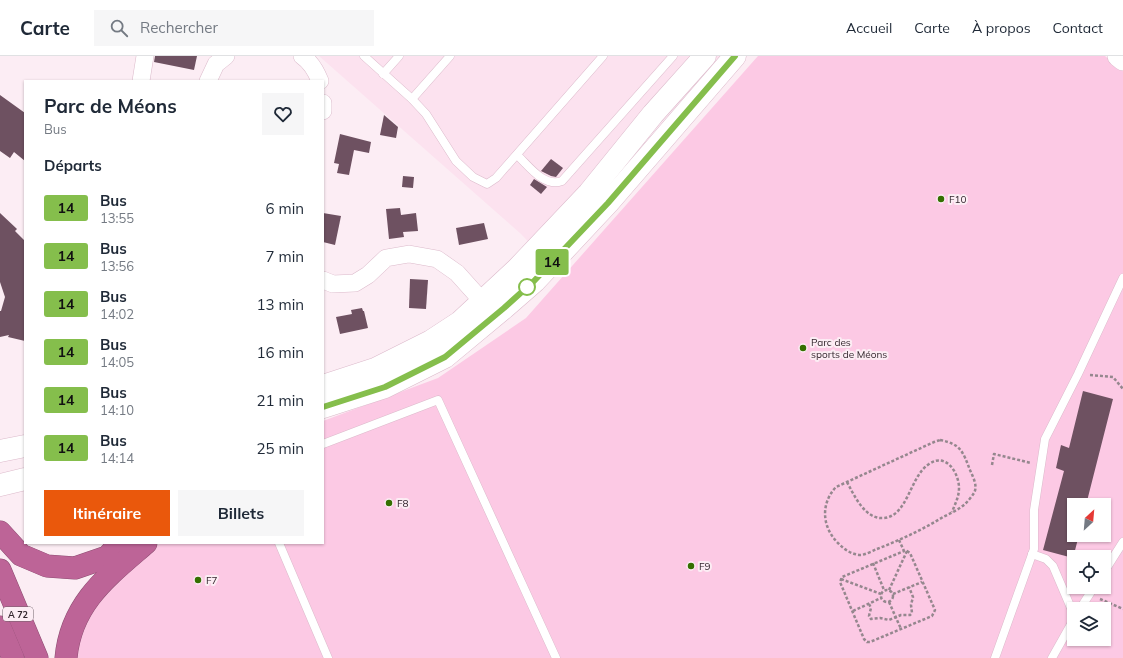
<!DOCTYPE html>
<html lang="fr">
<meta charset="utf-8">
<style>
body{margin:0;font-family:Mulish,sans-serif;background:#f6f6f7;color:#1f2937;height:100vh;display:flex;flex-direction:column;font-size:15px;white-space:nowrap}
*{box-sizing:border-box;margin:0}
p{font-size:13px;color:#747a83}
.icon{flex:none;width:22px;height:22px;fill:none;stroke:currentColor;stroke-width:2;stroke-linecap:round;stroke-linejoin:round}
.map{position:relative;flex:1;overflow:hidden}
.panel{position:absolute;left:24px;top:24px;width:300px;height:464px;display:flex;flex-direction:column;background:#fff;border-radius:0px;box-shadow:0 1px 3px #0004}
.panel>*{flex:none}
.badge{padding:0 8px;border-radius:3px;font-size:14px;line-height:26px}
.needle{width:26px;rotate:26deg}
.controls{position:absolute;left:1067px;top:442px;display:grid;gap:8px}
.controls a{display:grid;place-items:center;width:44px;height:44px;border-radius:0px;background:#fff;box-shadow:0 1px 3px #0004;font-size:20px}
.map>.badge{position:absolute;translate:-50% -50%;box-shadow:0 0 0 2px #fff}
h2{padding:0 20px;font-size:15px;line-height:36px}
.round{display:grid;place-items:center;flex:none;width:42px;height:42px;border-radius:0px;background:#f6f6f7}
.summary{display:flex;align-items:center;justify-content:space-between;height:68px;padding:0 20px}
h1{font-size:19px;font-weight:700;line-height:30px}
.action{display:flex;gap:8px;margin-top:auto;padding:8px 20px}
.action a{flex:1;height:46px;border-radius:0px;background:#ea580c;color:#fff;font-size:16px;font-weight:700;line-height:46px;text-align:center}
.action a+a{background:#f6f6f7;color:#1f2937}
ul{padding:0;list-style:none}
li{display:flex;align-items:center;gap:12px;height:48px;padding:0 20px}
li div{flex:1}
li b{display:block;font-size:15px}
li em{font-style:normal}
li .badge{min-width:44px;font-weight:700;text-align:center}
header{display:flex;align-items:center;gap:24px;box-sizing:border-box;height:56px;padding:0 20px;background:#fff;border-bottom:1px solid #e0e1e3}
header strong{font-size:19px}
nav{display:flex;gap:22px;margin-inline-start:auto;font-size:14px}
.search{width:280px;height:36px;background:#f6f6f7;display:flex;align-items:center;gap:10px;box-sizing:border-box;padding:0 14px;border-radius:0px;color:#747a83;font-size:15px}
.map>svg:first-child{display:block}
.built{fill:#fce2ef}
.green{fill:#fcc9e4;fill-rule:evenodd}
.building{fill:#6e5161}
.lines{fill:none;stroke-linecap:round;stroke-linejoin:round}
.service-casing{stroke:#dcbacb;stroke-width:9}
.minor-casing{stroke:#dcbacb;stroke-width:18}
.tertiary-casing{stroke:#dcbacb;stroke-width:22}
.secondary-casing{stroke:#dcbacb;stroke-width:23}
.motorway-casing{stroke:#8d4e72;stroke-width:23}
.path{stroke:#95878e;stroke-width:2.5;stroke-dasharray:3 2;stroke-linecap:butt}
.service{stroke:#fff;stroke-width:8}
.minor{stroke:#fff;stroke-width:17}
.tertiary{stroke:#fff;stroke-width:21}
.secondary{stroke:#fff;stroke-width:22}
.motorway{stroke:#bd6497;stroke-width:22}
.line-casing{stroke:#fff;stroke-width:9}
.line{stroke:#85be4c;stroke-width:6}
.poi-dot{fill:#346f00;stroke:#fcedf4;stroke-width:1.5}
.stop-dot{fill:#fff;stroke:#85be4c;stroke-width:2}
.labels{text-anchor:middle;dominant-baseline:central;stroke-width:4;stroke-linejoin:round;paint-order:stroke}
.shield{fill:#fcedf4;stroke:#6f6269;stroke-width:1}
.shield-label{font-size:9px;font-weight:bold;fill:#33262d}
.poi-label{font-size:10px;fill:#33262d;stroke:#fcedf4;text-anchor:start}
</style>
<header>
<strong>Carte</strong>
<div class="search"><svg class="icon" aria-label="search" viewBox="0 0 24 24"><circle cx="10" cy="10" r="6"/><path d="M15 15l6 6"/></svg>Rechercher</div>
<nav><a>Accueil</a><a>Carte</a><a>À propos</a><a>Contact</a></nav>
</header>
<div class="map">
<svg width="1123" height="602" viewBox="0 0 1123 602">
<rect width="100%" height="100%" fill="#fcedf4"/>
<path class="built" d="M319,0h402l-179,200 -21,-22z"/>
<path class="green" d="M758,0h347l18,15v587h-1050l7,-28 28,-40 52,-47h163v-122l115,-43 88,-60zM1074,449h30v30h-30zM1074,501h30v30h-30zM1074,553h30v30h-30z"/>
<g class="building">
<path d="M155,0h42l-3,14 -40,-8z"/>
<path d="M0,39l25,18v48l-11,-9 -4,6 -10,-7z"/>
<path d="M384,59l14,12 -2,11 -16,-3z"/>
<path d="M340,78l31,8 -2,11 -15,-3 -5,25 -12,-2 2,-9 -5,-1z"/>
<path d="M551,103l12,9 -7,9 -5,-1 -10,-5z"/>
<path d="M403,120l11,1 -1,11 -11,-1z"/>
<path d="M534,123l13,8 -6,7 -11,-9z"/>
<path d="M400,152l1,7 15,-2 2,18 -15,1 1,5 -15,2 -3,-30z"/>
<path d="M0,157l17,16 -2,2 10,10v100l-17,-4 1,-2 -9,2v-26h1l4,-14 -5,-15z"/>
<path d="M323,157l18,3 -6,29 -12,-3z"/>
<path d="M484,167l4,16 -29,6 -3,-17z"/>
<path d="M410,223l18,1 -2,29 -17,-1z"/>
<path d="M362,252l1,3h1l4,17 -28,6 -4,-17 16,-3 -1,-4z"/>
<path d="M1083,335l30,8 -27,106h-12v30h5l-6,23 -30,-8 21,-79 -8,-3 5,-23 8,3z"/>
</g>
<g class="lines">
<g class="service-casing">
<g id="service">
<path d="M364,0l48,43 14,15 30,47 17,16 14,7 9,-6 107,-122"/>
<path d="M383,18l16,-18"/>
<path d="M412,43l38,-43"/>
<path d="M517,99c12,11 27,33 45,26l111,-125"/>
<path d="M323,388l115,-44 118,258"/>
<path d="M279,487l49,115"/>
<path d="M1032,498l14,5 7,7 21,49"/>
<path d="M1104,516l19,-30"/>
<path d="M1080,553l14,-22"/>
<path d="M995,602l39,-109v-39l11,-71 33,-65 45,-96"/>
<path d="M1052,602l22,-39"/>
</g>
</g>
<g class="minor-casing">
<g id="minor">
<path d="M302,0c9,6 14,15 18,25"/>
<path d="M141,25l4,-25"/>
<path d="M208,25l8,-17 10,-8"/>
<path d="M323,47v8"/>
<path d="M323,224l10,4 22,-1 13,-8 18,-17 23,-4 28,5 20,14 26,29"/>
</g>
</g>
<g class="tertiary-casing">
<path id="tertiary" d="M1118,0l5,4"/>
</g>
<g class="secondary-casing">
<g id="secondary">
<path d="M323,330l52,-17 56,-28 29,-19 57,-53 72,-76 64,-79 52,-58"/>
<path d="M323,351l62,-20 60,-30 59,-49 31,-27 73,-78 127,-147"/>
<path d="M0,395l25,-5"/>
<path d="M0,429l25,-6"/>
</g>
</g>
<g class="motorway-casing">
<g id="motorway">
<path d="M0,476l21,23 26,11 28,2 32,-11 13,-14"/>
<path d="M0,514l37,88"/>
<path d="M0,571l13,31"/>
<path d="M66,602c5,-55 42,-82 80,-115"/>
</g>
</g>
<g class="path">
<path d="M1090,319l23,2 10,12"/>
<path d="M940,384c21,4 23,12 30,30 3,7 8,16 4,23 -2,3 -5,7 -8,10 -6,6 -15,10 -23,14 -21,13 -43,23 -66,32 -5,2 -12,6 -17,6 -9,-1 -15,-5 -21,-11 -17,-16 -19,-40 -3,-57l98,-45z"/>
<path d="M992,409l2,-11 37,9"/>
<path d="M847,426c7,13 18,38 37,36 24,-2 26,-42 45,-54 17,-12 30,9 30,24 0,9 -4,16 -7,24"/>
<path d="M899,484l5,11h3l3,2 25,57 -3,6 -62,26h-3l-3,-3 -24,-57 2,-5 62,-26"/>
<path d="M873,507l11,27"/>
<path d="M841,523l40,15"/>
<circle cx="887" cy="540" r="6"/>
<path d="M889,534l18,-39"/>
<path d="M893,538l29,-12"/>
<path d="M1100,543l23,10"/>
<path d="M889,546l12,27"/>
<path d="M869,548l2,4 -2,8 2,3 9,-1 9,2 12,-5h9l2,-2 -1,-8 2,-8 -4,-10"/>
<path d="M853,555l28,-13"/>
</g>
<use href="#service" class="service"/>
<use href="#minor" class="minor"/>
<use href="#tertiary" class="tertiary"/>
<use href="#secondary" class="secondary"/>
<use href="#motorway" class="motorway"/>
</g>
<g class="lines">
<g class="line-casing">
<path id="line" d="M323,351l62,-20 60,-30 59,-49 30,-27 74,-78 127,-147"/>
</g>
<use href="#line" class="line"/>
</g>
<g class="poi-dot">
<circle cx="941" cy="143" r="4"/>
<circle cx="803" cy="292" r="4"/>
<circle cx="389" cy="447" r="4"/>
<circle cx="691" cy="510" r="4"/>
<circle cx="198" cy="524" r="4"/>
</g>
<circle class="stop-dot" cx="527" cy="231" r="8"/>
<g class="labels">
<rect class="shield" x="3" y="551" width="30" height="14" rx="3"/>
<g class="shield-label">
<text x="18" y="558">A 72</text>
</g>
<g class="poi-label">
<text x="949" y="143">F10</text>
<text x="811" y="286">Parc des<tspan x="811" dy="12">sports de Méons</tspan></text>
<text x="397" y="447">F8</text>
<text x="699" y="510">F9</text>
<text x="206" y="524">F7</text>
</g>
</g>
</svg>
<div class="controls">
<a><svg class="needle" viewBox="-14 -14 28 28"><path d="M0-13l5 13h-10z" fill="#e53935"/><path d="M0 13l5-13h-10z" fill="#747a83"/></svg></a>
<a><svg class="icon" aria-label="locate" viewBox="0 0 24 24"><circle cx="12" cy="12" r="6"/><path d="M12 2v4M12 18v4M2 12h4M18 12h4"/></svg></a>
<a><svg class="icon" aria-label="layers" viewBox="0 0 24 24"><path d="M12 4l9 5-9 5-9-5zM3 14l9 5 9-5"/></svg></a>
</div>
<b class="badge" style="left:552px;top:206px;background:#85be4c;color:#111">14</b>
<section class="panel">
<div class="summary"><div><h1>Parc de Méons</h1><p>Bus</p></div><a class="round"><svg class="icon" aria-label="heart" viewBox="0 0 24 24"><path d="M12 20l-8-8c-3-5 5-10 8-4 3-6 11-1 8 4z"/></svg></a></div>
<h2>Départs</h2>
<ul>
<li><span class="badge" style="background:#85be4c;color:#111">14</span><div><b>Bus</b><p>13:55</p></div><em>6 min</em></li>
<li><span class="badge" style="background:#85be4c;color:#111">14</span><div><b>Bus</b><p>13:56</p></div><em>7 min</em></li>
<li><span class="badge" style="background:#85be4c;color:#111">14</span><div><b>Bus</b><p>14:02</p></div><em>13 min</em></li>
<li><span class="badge" style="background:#85be4c;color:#111">14</span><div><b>Bus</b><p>14:05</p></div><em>16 min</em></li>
<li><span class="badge" style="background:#85be4c;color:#111">14</span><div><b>Bus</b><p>14:10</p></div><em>21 min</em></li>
<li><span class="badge" style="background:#85be4c;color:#111">14</span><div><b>Bus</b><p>14:14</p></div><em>25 min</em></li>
</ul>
<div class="action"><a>Itinéraire</a><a>Billets</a></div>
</section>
</div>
